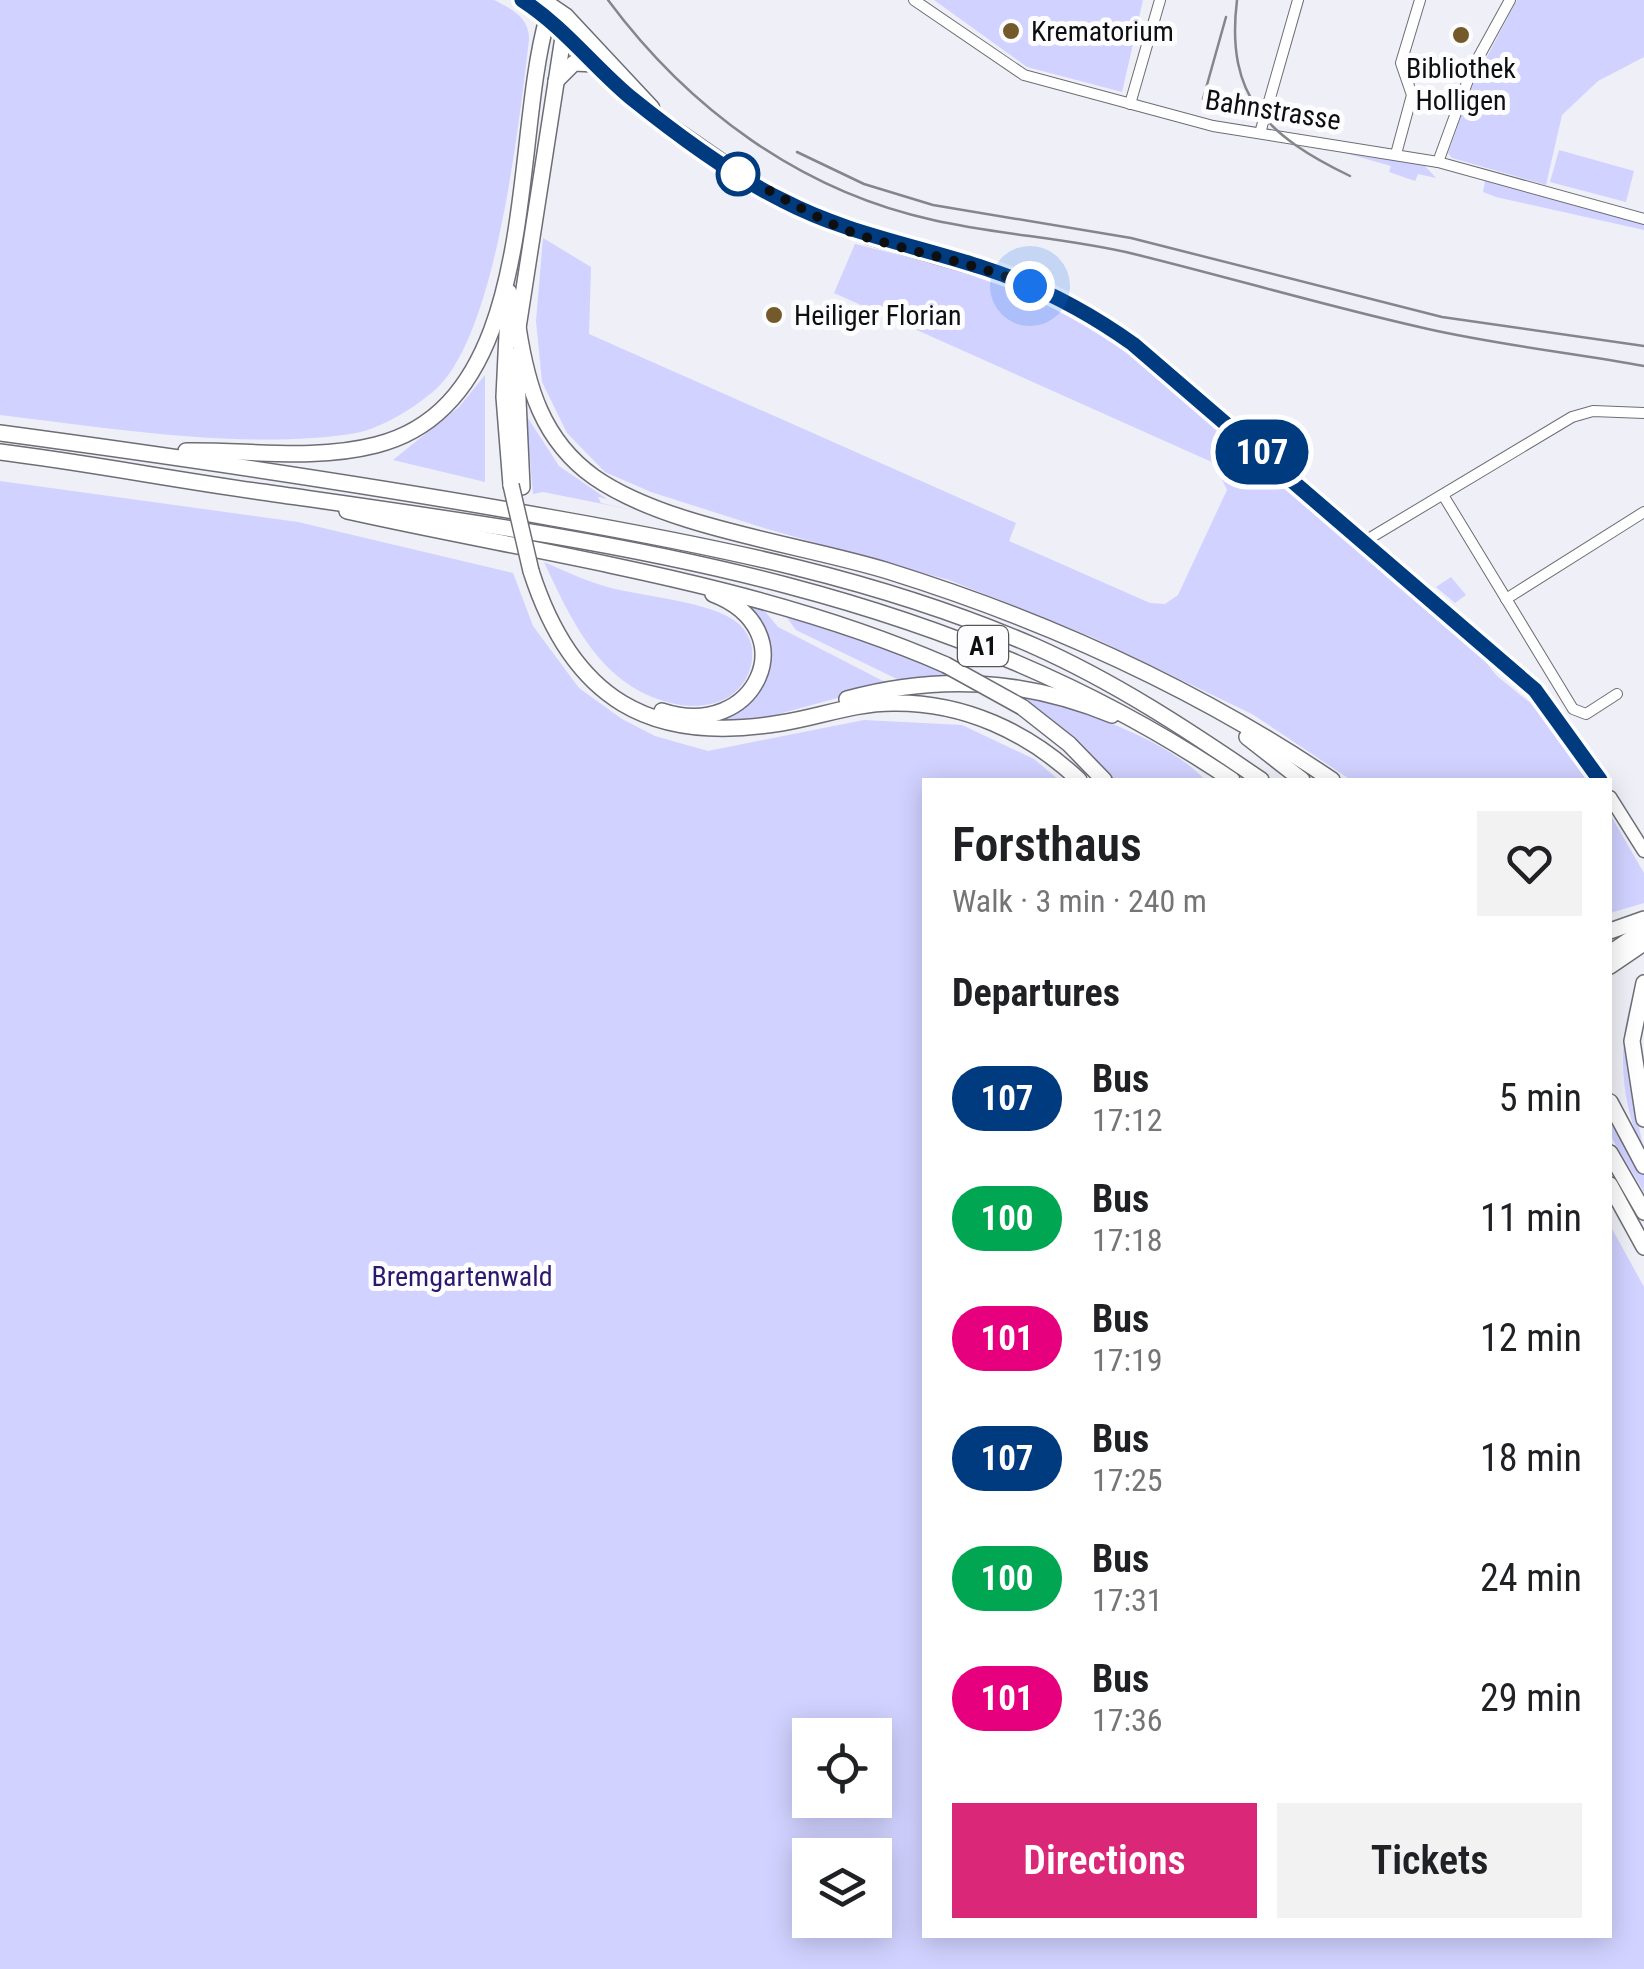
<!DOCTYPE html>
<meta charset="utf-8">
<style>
body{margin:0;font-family:"Roboto Condensed",sans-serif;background:#f2f2f2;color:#202124;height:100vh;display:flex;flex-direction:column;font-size:38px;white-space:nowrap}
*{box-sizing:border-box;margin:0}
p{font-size:32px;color:#757577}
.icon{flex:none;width:55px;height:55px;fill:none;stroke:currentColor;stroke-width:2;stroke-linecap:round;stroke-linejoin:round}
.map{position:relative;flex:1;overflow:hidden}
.drawer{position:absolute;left:922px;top:778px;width:690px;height:1160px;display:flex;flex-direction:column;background:#fff;border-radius:0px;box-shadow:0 5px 25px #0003}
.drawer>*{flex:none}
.badge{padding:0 20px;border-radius:32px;font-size:35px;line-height:65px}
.buttons{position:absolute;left:792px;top:1718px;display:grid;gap:20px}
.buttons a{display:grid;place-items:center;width:100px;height:100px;border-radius:0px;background:#fff;box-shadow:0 5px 25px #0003;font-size:50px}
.you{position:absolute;width:50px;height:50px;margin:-25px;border:8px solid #fff;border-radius:50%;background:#1a73e8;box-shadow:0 0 0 15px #1a73e833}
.map>.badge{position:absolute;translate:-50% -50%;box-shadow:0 0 0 5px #fff}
h2{padding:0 30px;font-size:38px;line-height:90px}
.round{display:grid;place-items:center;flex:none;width:105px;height:105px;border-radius:0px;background:#f2f2f2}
.overview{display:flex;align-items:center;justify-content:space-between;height:170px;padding:0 30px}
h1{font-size:48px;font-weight:600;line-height:75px}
.button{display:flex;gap:20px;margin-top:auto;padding:20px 30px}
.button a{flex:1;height:115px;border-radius:0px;background:#db2777;color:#fff;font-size:40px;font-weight:600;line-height:115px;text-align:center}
.button a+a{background:#f2f2f2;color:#202124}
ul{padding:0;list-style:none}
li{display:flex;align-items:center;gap:30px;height:120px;padding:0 30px}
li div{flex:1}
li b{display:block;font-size:38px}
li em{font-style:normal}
li .badge{min-width:110px;font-weight:700;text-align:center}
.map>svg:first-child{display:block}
.green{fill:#d1d2ff;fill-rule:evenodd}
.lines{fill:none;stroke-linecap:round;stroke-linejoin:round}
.minor-casing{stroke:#6d6e75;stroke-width:12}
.major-casing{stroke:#6d6e75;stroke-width:15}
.highway-casing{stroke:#6d6e75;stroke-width:18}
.minor{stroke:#fff;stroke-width:10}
.major{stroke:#fff;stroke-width:12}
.highway{stroke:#fff;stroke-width:15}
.rail{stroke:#85868b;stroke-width:2.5}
.highway-bridge-casing{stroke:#6d6e75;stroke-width:18;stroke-linecap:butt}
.highway-bridge{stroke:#fff;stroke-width:15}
.line-casing{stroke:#fff;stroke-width:22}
.line{stroke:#003b80;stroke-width:15}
.walk{stroke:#0e0f11;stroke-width:10;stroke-dasharray:0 18}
.poi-dot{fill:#74592b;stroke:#fdfdff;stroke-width:4}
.stop-dot{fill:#fff;stroke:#003b80;stroke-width:5}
.labels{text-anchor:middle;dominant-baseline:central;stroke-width:10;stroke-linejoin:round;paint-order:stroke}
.shield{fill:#fdfdff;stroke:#565658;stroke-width:2.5}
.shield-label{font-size:25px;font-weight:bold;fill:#0e0f11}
.poi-label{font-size:28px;fill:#0e0f11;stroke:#fdfdff;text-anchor:start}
.street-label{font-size:28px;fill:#0e0f11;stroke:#fdfdff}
.park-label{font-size:28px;fill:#2a196d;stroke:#fdfdff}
</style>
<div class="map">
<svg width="1644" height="1969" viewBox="0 0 1644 1969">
<rect width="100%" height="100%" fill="#efeff7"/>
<g class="green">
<path d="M0,0h494c18,9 36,18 35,40 -10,82 -32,293 -93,349 -20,18 -54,39 -80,44 -107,18 -248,-5 -356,-18z"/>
<path d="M934,0h209l-21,92 -95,-25z"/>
<path d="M1517,0h127v57l-46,24 -36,34 -16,70 -94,-27 -4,-5 25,-70z"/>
<path d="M1309,143l114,21 13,14 -18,-4 -3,7 -26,-9 2,-6z"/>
<path d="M1559,150l75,21 -8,31 -76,-20z"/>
<path d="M1486,176l158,45v9l-148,-33 -13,-5z"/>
<path d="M543,238l48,29 -2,67 427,189 -7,18 141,62 15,1 13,-9 49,-105 -13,-27 -380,-170 21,-49 138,34 96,46 74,55 312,270 22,27 47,38 45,66h-238l-99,-66 -160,-77 -143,-57 -182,-51 -116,-37 -46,-20 -38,-39 -25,-51 -6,-61z"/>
<path d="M485,375v107l-92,-22 66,-53z"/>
<path d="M526,415l33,51 48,33 -9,-2 3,6 37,8 -95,-19 -10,2z"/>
<path d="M0,481l298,41 215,51 20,53 46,62 43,31 33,17 53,15 156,-31 98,5 72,34 25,21h-134v1155h685v-710l34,62v682h-1644zM875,1735v65h-65v-65zM875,1855v65h-65v-65z"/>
<path d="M544,562c19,8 37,17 57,23 36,12 111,15 138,39 23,21 14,57 -9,72 -17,11 -39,12 -59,7 -70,-17 -99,-81 -127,-141z"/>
<path d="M1451,577l15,18 -11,8 -19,-16z"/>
<path d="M745,604l19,6 14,17 111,57 -136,37h-56l67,-46z"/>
<path d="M785,615l151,52 24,11 -59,3 -105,-51z"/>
<path d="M1011,693c56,12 155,44 194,87h-94z"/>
<path d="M1610,814l34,59v30l-34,10z"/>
<path d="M1635,989l-4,17 2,90 11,56c-24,-48 -28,-110 -9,-163z"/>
<path d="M1610,1109l34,65v18l-34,-57z"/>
</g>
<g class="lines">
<g class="minor-casing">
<g id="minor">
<path d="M914,0l110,75 189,51 225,36 206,57"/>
<path d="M1130,104l30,-104"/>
<path d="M1260,133l38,-133"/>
<path d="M1396,154l16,-59 -11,-32 19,-63"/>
<path d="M1438,162l34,-93 38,-69"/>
<path d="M1443,495l130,214 13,5 31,-20"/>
<path d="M1365,541l207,-124 21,-6 51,2"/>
<path d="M1506,599l138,-87"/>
</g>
</g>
<g class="major-casing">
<g id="major">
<path d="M522,0l42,31 68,67 145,100 92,40 150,43 54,26 60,37 402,347 64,89"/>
<path d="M545,0l22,15 86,92"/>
<path d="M1610,797l34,54"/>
</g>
</g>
<g class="highway-casing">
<g id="highway">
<path d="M556,81l18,-18 22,1"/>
<path d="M509,292l-5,105 7,88"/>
<path d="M518,327c9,59 24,113 76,150 73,51 206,67 294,94 157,49 308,117 444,209"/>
<path d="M517,334l47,-303"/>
<path d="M516,356l6,131"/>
<path d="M0,433c185,25 369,52 553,85 164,29 327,61 481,128 81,36 154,84 227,134"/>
<path d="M186,451c64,-1 127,10 190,-6 165,-41 135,-298 171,-426"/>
<path d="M0,452c88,11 175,28 262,40 342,49 676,89 970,288"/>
<path d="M347,511c202,45 408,71 599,154"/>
<path d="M531,571c41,128 119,174 250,152 38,-6 73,-20 112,-20 71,-1 135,29 186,77"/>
<path d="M847,699c91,-25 177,-20 265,16"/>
<path d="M1022,707l47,37 35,36"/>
<path d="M662,711c94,31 145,-81 51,-117"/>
<path d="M1247,737l55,43"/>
<path d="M1610,931l34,-12"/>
<path d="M1610,953l34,-23"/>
<path d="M1610,966l34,-23"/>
<path d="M1644,983l-12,58 12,78"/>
<path d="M1610,1102l34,64"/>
<path d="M1610,1153l34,59"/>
<path d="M1610,1185l34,62"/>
</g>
</g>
<use href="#minor" class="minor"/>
<use href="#major" class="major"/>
<use href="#highway" class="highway"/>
<g class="rail">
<path d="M608,0c80,108 192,191 325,220 66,15 135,18 201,34 98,24 195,53 294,75 71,16 144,24 216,37"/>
<path d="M1237,0c-12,98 31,136 113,176"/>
<path d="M1203,99l23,-82"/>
<path d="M797,152l67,32 69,21 198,33 311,79 202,29"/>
</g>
<g class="highway-bridge-casing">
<g id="highway-bridge">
<path d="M511,485l20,86"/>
<path d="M946,665l76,42"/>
</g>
</g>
<use href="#highway-bridge" class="highway-bridge"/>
</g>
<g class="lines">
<g class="line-casing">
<path id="line" d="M522,0c42,27 71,66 108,97 46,37 99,77 152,103 65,34 133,45 202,68 53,17 104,44 149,76l402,346 65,90"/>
</g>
<use href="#line" class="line"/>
<path class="walk" d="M738,174c29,14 74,43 113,58 59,21 121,29 179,54"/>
</g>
<g class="poi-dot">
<circle cx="1011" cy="31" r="10"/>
<circle cx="1461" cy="35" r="10"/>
<circle cx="774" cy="315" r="10"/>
</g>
<circle class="stop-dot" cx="738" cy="174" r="20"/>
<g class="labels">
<rect class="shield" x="958" y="626" width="50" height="40" rx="8"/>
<g class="shield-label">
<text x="983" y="646">A1</text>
</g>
<g class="poi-label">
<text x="1031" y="31">Krematorium</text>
<text x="1461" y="68" text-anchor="middle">Bibliothek<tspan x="1461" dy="32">Holligen</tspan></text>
<text x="794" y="315">Heiliger Florian</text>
</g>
<g class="street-label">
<text transform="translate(1273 110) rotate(9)">Bahnstrasse</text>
</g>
<g class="park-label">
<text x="462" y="1276">Bremgartenwald</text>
</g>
</g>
</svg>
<div class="buttons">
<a><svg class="icon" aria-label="locate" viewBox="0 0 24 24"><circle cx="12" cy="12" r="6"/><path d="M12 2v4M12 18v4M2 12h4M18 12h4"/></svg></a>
<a><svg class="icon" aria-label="layers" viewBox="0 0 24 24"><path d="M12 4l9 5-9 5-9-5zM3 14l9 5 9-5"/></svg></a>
</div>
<div class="you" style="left:1030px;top:286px"></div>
<b class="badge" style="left:1262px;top:452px;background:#003b80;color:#fff">107</b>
<section class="drawer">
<div class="overview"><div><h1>Forsthaus</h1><p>Walk · 3 min · 240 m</p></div><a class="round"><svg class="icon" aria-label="heart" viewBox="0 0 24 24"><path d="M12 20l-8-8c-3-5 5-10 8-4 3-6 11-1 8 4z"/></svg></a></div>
<h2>Departures</h2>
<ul>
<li><span class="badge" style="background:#003b80;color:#fff">107</span><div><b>Bus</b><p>17:12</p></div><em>5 min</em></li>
<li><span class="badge" style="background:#00a651;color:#fff">100</span><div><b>Bus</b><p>17:18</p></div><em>11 min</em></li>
<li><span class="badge" style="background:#e6007e;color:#fff">101</span><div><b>Bus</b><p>17:19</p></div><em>12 min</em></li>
<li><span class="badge" style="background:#003b80;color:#fff">107</span><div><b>Bus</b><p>17:25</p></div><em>18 min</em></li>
<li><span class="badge" style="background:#00a651;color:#fff">100</span><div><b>Bus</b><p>17:31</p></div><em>24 min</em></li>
<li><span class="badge" style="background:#e6007e;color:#fff">101</span><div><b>Bus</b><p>17:36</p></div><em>29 min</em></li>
</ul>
<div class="button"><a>Directions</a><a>Tickets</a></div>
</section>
</div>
